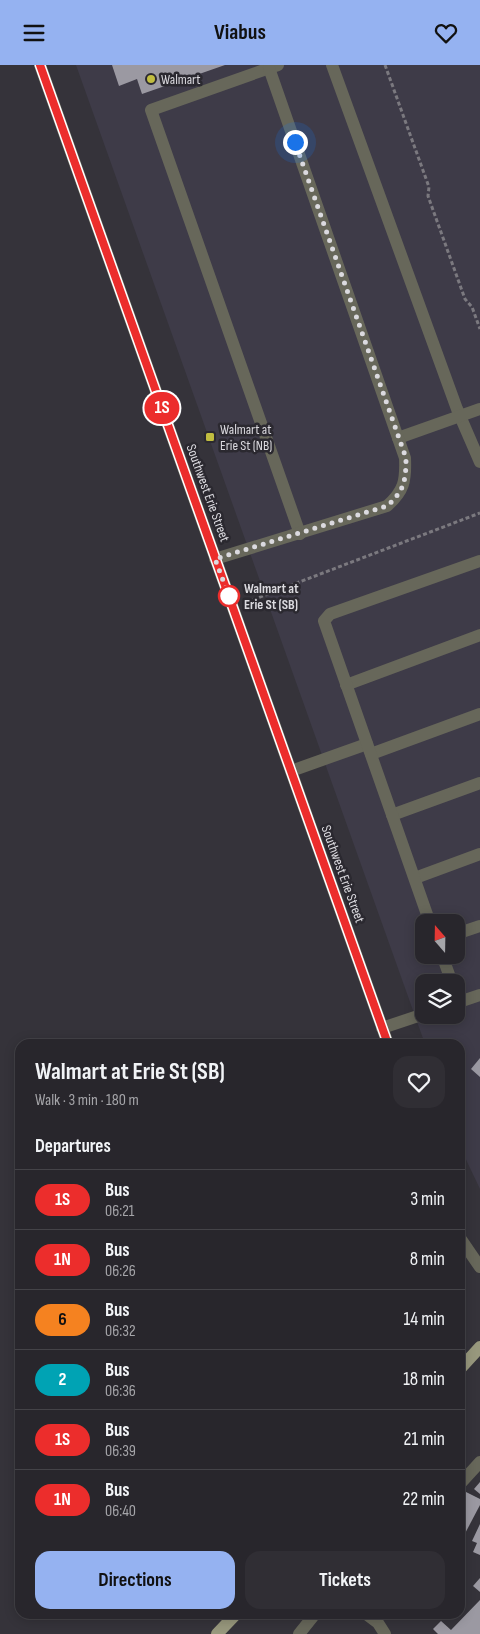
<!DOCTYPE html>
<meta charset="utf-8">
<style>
body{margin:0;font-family:"Sofia Sans Condensed",sans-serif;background:#302e34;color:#f1f3f6;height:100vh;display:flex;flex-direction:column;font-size:19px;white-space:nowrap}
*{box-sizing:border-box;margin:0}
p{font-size:16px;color:#a5a5a9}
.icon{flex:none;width:28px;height:28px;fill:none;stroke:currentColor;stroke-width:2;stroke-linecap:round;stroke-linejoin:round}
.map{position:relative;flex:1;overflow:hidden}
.side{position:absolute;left:15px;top:974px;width:450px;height:580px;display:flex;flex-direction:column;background:#28262c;border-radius:15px;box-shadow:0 2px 12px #0003,0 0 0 1px #444348}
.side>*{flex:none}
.badge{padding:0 10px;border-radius:16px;font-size:18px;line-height:32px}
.needle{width:32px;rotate:340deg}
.buttons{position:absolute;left:415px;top:849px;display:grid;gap:10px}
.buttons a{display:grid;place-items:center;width:50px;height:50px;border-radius:10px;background:#28262c;box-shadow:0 2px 12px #0003,0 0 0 1px #444348;font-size:25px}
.you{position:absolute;width:25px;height:25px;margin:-12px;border:4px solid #fff;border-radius:50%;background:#1a73e8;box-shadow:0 0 0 8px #1a73e833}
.map>.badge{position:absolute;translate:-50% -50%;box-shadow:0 0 0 2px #fff}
h2{padding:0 20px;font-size:19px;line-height:45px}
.round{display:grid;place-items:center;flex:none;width:52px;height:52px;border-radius:15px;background:#302e34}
.head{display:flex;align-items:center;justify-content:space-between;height:85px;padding:0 20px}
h1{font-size:24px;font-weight:700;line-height:38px}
.button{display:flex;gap:10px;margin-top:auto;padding:10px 20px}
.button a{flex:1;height:58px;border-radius:15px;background:#95b2f1;color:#111;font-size:20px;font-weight:700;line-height:58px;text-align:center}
.button a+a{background:#302e34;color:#f1f3f6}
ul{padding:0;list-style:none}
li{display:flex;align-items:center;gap:15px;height:60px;padding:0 20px;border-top:1px solid #444348}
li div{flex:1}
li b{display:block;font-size:19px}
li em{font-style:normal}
li .badge{min-width:55px;font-weight:700;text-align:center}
header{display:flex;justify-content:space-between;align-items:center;height:65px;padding:0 20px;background:#95b2f1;color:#111;font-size:22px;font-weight:700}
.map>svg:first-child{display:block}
.built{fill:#3e3b48;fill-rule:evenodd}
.building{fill:#9b99a2}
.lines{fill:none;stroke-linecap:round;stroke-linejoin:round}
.path{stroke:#7b797f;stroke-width:3;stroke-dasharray:4 2.5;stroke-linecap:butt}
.minor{stroke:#67675a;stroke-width:12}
.major{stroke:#98987d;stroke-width:12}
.line-casing{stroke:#fff;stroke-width:11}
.line{stroke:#ec2d2c;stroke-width:8}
.walk{stroke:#dbdadf;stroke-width:5;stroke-dasharray:0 9}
.poi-dot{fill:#c1bd40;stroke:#2b2930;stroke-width:2}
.stop-dot{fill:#fff;stroke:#ec2d2c;stroke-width:2.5}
.labels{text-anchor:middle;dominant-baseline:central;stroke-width:5;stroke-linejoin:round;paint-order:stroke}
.poi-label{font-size:14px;fill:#dbdadf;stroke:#2b2930;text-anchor:start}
.street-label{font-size:14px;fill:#dbdadf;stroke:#2b2930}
.stop-label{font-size:14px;font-weight:bold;fill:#dbdadf;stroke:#2b2930;text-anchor:start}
</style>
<header><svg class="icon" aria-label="menu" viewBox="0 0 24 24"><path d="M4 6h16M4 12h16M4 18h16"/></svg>Viabus<svg class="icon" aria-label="heart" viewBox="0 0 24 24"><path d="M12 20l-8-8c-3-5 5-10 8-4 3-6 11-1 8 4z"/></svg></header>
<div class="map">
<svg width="480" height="1569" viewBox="0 0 480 1569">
<rect width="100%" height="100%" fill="#35333a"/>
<path class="built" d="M76,0h404v1124l-20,-42v-103h-35zM424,858h32v32h-32zM424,918h32v32h-32z"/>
<g class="building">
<path d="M112,0h113l-83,29 -5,-15 -18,7z"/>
<path d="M480,993v19l-9,-8z"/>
<path d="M480,1417v12l-6,-5z"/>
<path d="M466,1427l14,7v6l-20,38v-38z"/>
<path d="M480,1459v31l-7,-3 4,-9 -5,-2z"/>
<path d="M480,1513v14l-7,-6z"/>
<path d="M480,1535v34h-42l-5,-5 8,-8 10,9z"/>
</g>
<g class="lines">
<g class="path">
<path d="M385,0l44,122 -1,9 37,103 7,8 8,22"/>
<path d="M247,537l233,-89"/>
</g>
<g class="minor">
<path d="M40,0l348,979"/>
<path d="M278,0l-127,45 149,424"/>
<path d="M332,0l125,344 23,53"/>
<path d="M398,373l82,-29"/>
<path d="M215,494l172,-53c17,-15 19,-25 18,-48l-136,-390"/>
<path d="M346,620l134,-50"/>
<path d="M371,689l109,-40"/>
<path d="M291,706l76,-27"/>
<path d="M392,750l88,-32"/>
<path d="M415,813l65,-24"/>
<path d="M430,858l-106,-302 6,-7 150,-53"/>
<path d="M456,869l24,-8"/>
<path d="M442,890l10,28"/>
<path d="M456,938l24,-8"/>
<path d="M382,963l42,-14"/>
<path d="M460,1173l20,29"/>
<path d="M460,1419l20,-22"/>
<path d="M366,1549l12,9 7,11"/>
<path d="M299,1569l16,-20"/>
</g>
<g class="major">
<path d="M460,1304l20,-22"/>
<path d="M217,1569l19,-20"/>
</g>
</g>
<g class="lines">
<g class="line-casing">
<path id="line" d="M40,0l348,979"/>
</g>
<use href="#line" class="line"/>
<path class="walk" d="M229,531l-14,-37 172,-53c17,-15 19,-25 19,-48l-111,-316"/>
</g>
<g class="poi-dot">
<circle cx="151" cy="14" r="5"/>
<rect x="205" y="367" width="10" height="10" rx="2.5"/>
</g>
<circle class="stop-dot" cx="229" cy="531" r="10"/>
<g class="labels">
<g class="poi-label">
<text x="161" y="14">Walmart</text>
<text x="220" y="364">Walmart at<tspan x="220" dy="16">Erie St (NB)</tspan></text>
</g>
<g class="street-label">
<text transform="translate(208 428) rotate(70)">Southwest Erie Street</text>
<text transform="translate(343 809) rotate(70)">Southwest Erie Street</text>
</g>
<g class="stop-label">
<text x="244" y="523">Walmart at<tspan x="244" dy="16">Erie St (SB)</tspan></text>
</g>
</g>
</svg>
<div class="buttons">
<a><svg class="needle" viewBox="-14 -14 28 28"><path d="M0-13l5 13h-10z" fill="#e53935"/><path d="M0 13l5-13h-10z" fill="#a5a5a9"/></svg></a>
<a><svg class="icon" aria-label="layers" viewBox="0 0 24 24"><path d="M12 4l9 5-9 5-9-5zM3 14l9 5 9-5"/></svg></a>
</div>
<div class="you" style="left:295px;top:77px"></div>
<b class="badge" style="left:162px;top:343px;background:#ec2d2c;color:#fff">1S</b>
<section class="side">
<div class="head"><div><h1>Walmart at Erie St (SB)</h1><p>Walk · 3 min · 180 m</p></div><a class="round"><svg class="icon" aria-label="heart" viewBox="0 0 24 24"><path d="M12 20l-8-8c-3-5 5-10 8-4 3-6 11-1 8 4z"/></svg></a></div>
<h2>Departures</h2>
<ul>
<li><span class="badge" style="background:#ec2d2c;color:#fff">1S</span><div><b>Bus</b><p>06:21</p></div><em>3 min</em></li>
<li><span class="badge" style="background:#ec2d2c;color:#fff">1N</span><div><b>Bus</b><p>06:26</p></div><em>8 min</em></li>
<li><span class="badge" style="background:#f58220;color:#111">6</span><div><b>Bus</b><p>06:32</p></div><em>14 min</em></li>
<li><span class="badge" style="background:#00a3b4;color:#fff">2</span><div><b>Bus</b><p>06:36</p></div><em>18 min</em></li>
<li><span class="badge" style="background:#ec2d2c;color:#fff">1S</span><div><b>Bus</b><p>06:39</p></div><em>21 min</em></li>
<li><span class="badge" style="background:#ec2d2c;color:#fff">1N</span><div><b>Bus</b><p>06:40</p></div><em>22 min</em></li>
</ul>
<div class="button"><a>Directions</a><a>Tickets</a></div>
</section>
</div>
